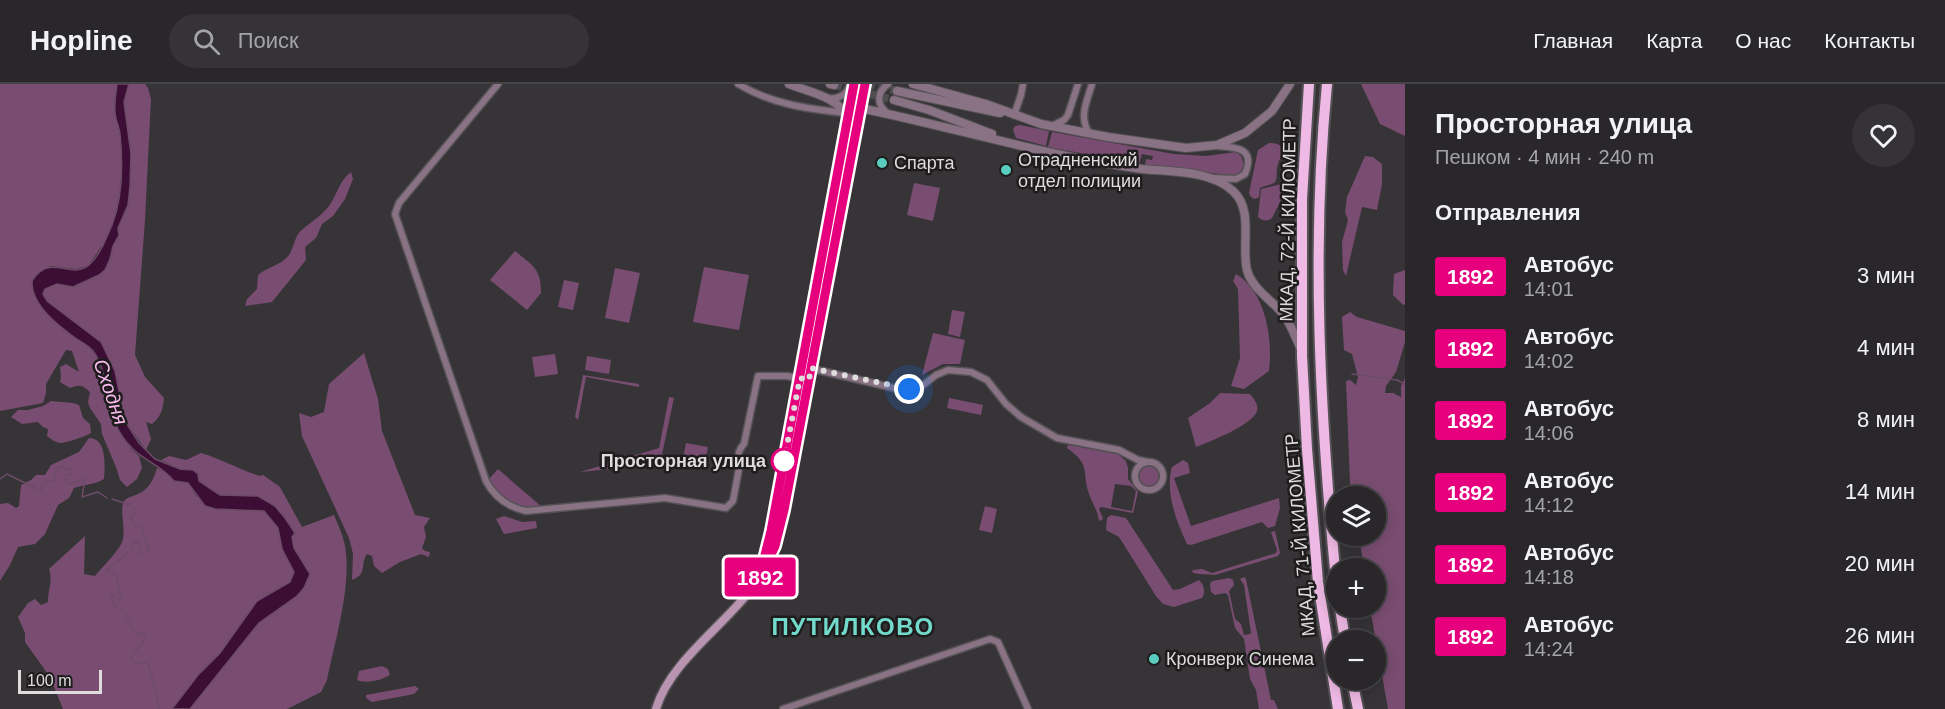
<!DOCTYPE html>
<html lang="ru">
<meta charset="utf-8">
<style>
body{margin:0;font-family:Arial,sans-serif;background:#353335;color:#f1f3f6;height:100vh;display:flex;flex-direction:column;font-size:22px;white-space:nowrap}
*{box-sizing:border-box;margin:0}
p{font-size:20px;color:#a5a5a8}
.icon{flex:none;width:33px;height:33px;fill:none;stroke:currentColor;stroke-width:2;stroke-linecap:round;stroke-linejoin:round}
.map{position:relative;flex:1;overflow:hidden}
.sheet{display:flex;flex-direction:column;background:#292729;width:540px}
.sheet>*{flex:none}
.badge{padding:0 12px;border-radius:4px;font-size:21px;line-height:39px}
.controls{position:absolute;left:1326px;top:402px;display:grid;gap:12px}
.controls a{display:grid;place-items:center;width:60px;height:60px;border-radius:50%;background:#292729;box-shadow:0 3px 15px #0003,0 0 0 2px #454446;font-size:30px}
.scale{position:absolute;left:18px;bottom:15px;width:84px;box-sizing:border-box;padding-left:6px;border:3px solid #dedcdd;border-top:0;font-size:16px;line-height:21px;white-space:nowrap;color:#dedcdd;-webkit-text-stroke:4px #1e1c1d;paint-order:stroke}
.you{position:absolute;width:30px;height:30px;margin:-15px;border:4px solid #fff;border-radius:50%;background:#1a73e8;box-shadow:0 0 0 9px #1a73e833}
.map>.badge{position:absolute;translate:-50% -50%;box-shadow:0 0 0 3px #fff}
h2{padding:0 30px;font-size:22px;line-height:54px}
.round{display:grid;place-items:center;flex:none;width:63px;height:63px;border-radius:32px;background:#353335}
.head{display:flex;align-items:center;justify-content:space-between;height:102px;padding:0 30px}
h1{font-size:28px;font-weight:800;line-height:45px}
ul{padding:0;list-style:none}
li{display:flex;align-items:center;gap:18px;height:72px;padding:0 30px}
li div{flex:1}
li b{display:block;font-size:22px}
li em{font-style:normal}
li .badge{min-width:66px;font-weight:700;text-align:center}
header{display:flex;align-items:center;gap:36px;box-sizing:border-box;height:84px;padding:0 30px;background:#292729;border-bottom:2px solid #454446}
header strong{font-size:28px}
nav{display:flex;gap:33px;margin-inline-start:auto;font-size:21px}
.search{width:420px;height:54px;background:#353335;display:flex;align-items:center;gap:15px;box-sizing:border-box;padding:0 21px;border-radius:33px;color:#a5a5a8;font-size:22px}
main{display:flex;flex:1;min-height:0}
.map>svg:first-child{display:block}
.green{fill:#794d71;fill-rule:evenodd}
.water{fill:#3c0e36;stroke:#6d4c68;stroke-width:1.5}
.lines{fill:none;stroke-linecap:round;stroke-linejoin:round}
.stream{stroke:#6d4c68;stroke-width:1.5}
.tertiary-tunnel{stroke:#504d50;stroke-width:8;stroke-dasharray:8 4;stroke-linecap:butt}
.minor-casing{stroke:#555255;stroke-width:9}
.tertiary-casing{stroke:#555255;stroke-width:10}
.secondary-casing{stroke:#555255;stroke-width:11}
.trunk-casing{stroke:#555255;stroke-width:14}
.minor{stroke:#8a7285;stroke-width:6}
.tertiary{stroke:#8a7285;stroke-width:8}
.secondary{stroke:#b994b1;stroke-width:8}
.trunk{stroke:#eeb9e4;stroke-width:10}
.line-casing{stroke:#fff;stroke-width:14}
.line{stroke:#e6007e;stroke-width:9}
.walk{stroke:#dedcdd;stroke-width:6;stroke-dasharray:0 10.8}
.poi-dot{fill:#59cebf;stroke:#1e1c1d;stroke-width:2}
.stop-dot{fill:#fff;stroke:#e6007e;stroke-width:3}
.labels{text-anchor:middle;dominant-baseline:central;stroke-width:5;stroke-linejoin:round;paint-order:stroke}
.poi-label{font-size:18px;fill:#dedcdd;stroke:#1e1c1d;text-anchor:start}
.street-label{font-size:18px;fill:#dedcdd;stroke:#1e1c1d}
.stop-label{font-size:18px;font-weight:bold;fill:#dedcdd;stroke:#1e1c1d;text-anchor:end}
.water-label{font-size:20px;font-style:italic;fill:#fabcee;stroke:#1e1c1d}
.district-label{font-size:24px;font-weight:bold;letter-spacing:1.5px;fill:#72dbcc;stroke:#1e1c1d}
</style>
<header>
<strong>Hopline</strong>
<div class="search"><svg class="icon" aria-label="search" viewBox="0 0 24 24"><circle cx="10" cy="10" r="6"/><path d="M15 15l6 6"/></svg>Поиск</div>
<nav><a>Главная</a><a>Карта</a><a>О нас</a><a>Контакты</a></nav>
</header>
<main>
<div class="map">
<svg width="1405" height="625" viewBox="0 0 1405 625">
<rect width="100%" height="100%" fill="#373437"/>
<g class="green">
<path d="M0,0h117l-2,26 5,25 2,31 -4,44 -8,24 -22,32 -12,3 -25,-3 -11,6 3,37 45,37 8,10 22,74 13,19 8,7 3,12 -5,11 -10,8 -7,-7 -4,-13 -14,-33 -1,-10 -11,-16 -2,-6 2,-10c-8,-7 -10,-8 -20,-4l-10,-6 1,-5 -1,-10 6,-3 13,8 -7,-21 -6,-1 -20,34v9l-3,10 -43,8z"/>
<path d="M129,0h16l3,4 3,11 -6,121 -10,135 10,22 19,21c-1,11 -3,19 -12,26l-6,-2 5,17 -5,11 -21,-29 -10,-50 -37,-46 -31,-24 -4,-7 1,-5 13,-5 16,3 26,-12 6,-5 5,-11 8,-30 10,-24 2,-19 1,-32 -7,-52z"/>
<path d="M1361,0h44v52l-25,-12z"/>
<path d="M1020,41l29,6 -3,15 -30,-8 -3,-8 2,-4z"/>
<path d="M1052,48l122,22 32,2 30,-4 5,4 3,9 -4,9 -5,2 -90,-11 1,-6 6,1 1,-4 -11,-2 -3,10 -91,-17z"/>
<path d="M1269,59c22,0 10,14 8,25 -1,5 1,12 -3,15 -3,2 -11,3 -14,5l-1,9 -4,2 -4,-2 -2,-4 9,-43z"/>
<path d="M1365,72l8,1 9,7v20l-5,26 -15,-3 -16,69 -3,-6 -1,-28 6,-22 -3,-8 2,-15z"/>
<path d="M351,88l2,7 -8,20 -12,17 -11,8 -6,14 -11,9 1,13 -34,42 -27,4 2,-7 10,-10 1,-14c9,-8 22,-9 31,-20 4,-6 5,-14 9,-21 6,-8 22,-16 31,-28 8,-11 10,-25 22,-34z"/>
<path d="M1290,98l-18,36c-5,4 -10,3 -14,-1l3,-28z"/>
<path d="M914,99l26,5 -7,33 -26,-6z"/>
<path d="M515,167c18,15 26,17 26,42l-14,17 -37,-30z"/>
<path d="M704,183l45,8 -10,55 -46,-8z"/>
<path d="M615,184l25,5 -11,50 -24,-5z"/>
<path d="M1405,186v34l-2,1 -10,-10 1,-21z"/>
<path d="M1236,190c30,18 37,65 33,97l-25,18 -13,-3 9,-28 -2,-69 -5,-8z"/>
<path d="M564,196l15,3 -6,27 -15,-3z"/>
<path d="M952,226l13,2 -5,25 -12,-3z"/>
<path d="M1350,228l7,5 48,14v11l-9,30 -10,14 -1,7h8l8,4v-11l4,-8v331h-17l-18,-101h6v-40h-12l-5,-32h17v-40h-23l-3,-13 -4,-102 4,-1 6,5 2,-8 -6,-23 -8,-4 -2,-33z"/>
<path d="M933,249l32,7 -5,24h-17l-21,11z"/>
<path d="M364,269l14,46 4,32 33,84 15,3 -6,9 2,10 -4,11 3,3 5,1 -1,5 -8,-3 -21,8 -18,11 -8,-7 -2,-10 -5,-2c-8,11 2,19 -15,26l1,-26 -4,-16 -47,-102 -3,-23 12,4 13,-5 5,-28z"/>
<path d="M555,270l3,20 -23,3 -3,-20z"/>
<path d="M587,272l24,4 -2,14 -24,-4z"/>
<path d="M583,291l56,9v3l-53,-10 -8,43 -3,-3z"/>
<path d="M1220,309l30,1c4,5 9,11 7,17 -4,14 -48,31 -61,36l-8,-29 22,-15z"/>
<path d="M669,313l5,1 -14,66 -80,8 79,-24z"/>
<path d="M949,314l34,7 -2,10 -34,-7z"/>
<path d="M51,317l22,2 6,2 4,13 7,6 1,9c-4,3 -26,10 -30,10 -5,0 -10,-4 -14,-7l1,-7 -5,-2 -5,-5 -16,2 -11,-7 7,-7h10l15,-4z"/>
<path d="M89,354c18,0 16,28 15,41 -10,6 -19,5 -30,9l-5,10 -11,7 -13,29 -10,10 -17,3 -8,18 -10,16v-77l8,-1 8,5 3,-2 2,-21 10,-5 5,-5h9l6,-10 28,-13z"/>
<path d="M686,359l22,4 -3,16 -22,-4z"/>
<path d="M1068,361l50,9 8,7 2,7v11l10,13 -5,21 -32,-6 -2,2 4,10 -4,2c-1,-10 -7,-18 -10,-27 -8,-24 3,-28 -22,-46zM1115,400l16,2 5,5 -4,20 -21,-4z"/>
<path d="M201,369c21,6 39,17 59,23l3,-1 17,12 22,40 32,-12c4,10 9,20 11,31 7,39 -10,95 -18,134l-6,12 -34,17h-97l69,-86 38,-27 7,-8 6,-14 -16,-26 -2,-11 -17,-31 -17,-10 -39,-1 -21,-15v-6l-18,-5 -19,-9 8,-4 17,4z"/>
<path d="M1183,376l5,3 2,10 -16,5 17,48 88,-28 1,10 -5,18 -7,2 -6,-6 -71,23 -4,-1c-11,-23 -22,-52 -15,-77z"/>
<circle cx="1149" cy="392" r="10"/>
<path d="M157,384l10,5 7,8 14,2 8,13 19,13 49,2 14,17 4,21 12,23 -4,10 -24,13 -17,17 -29,41 -22,22 -26,34h-109l-13,-32 -25,-35v-9l-7,-16 10,-14 7,-4 6,6 7,-3c0,-14 5,-19 1,-33l36,-33 -1,38 11,2c7,-9 24,-25 27,-34 5,-12 -4,-35 3,-42 3,-3 9,-4 13,-6 11,-5 16,-15 19,-26z"/>
<path d="M498,385l44,38c-27,2 -39,-4 -53,-28z"/>
<path d="M985,422l12,3 -5,24 -13,-3z"/>
<path d="M1111,431l15,3 47,72 7,-1 19,-9c5,5 7,12 3,18l-28,9 -11,-3 -7,-8 -37,-59 -13,-7 1,-12z"/>
<path d="M504,432l18,6 14,-1 1,7 -33,6 -8,-15z"/>
<path d="M1275,447l5,22 -2,3 -63,19c-6,-1 -19,0 -23,-3l1,-2 9,-1 10,4 64,-20 1,-3 -6,-18z"/>
<path d="M1244,493l2,2 25,121h3l4,9h-19l-3,-19 -6,-11 -6,-40 -9,-11 -7,-33 -3,-2 -10,2 -4,-3 -1,-8 2,-3 17,-3 4,2 1,5 -5,6 6,28 6,5 3,11 6,-1 1,-1 -7,-48 -4,-6z"/>
<path d="M382,582l6,3 2,6c-8,5 -24,9 -33,5l2,-9z"/>
<path d="M415,602l4,3 -5,5 -42,8 -6,-4v-3z"/>
</g>
<path class="water" d="M117,0h12l-5,18 7,52 -1,32 -2,19 -10,23 1,7 -6,11 -3,13 -5,11 -6,5 -26,12 -16,-3 -12,5 -2,5 4,7 54,41 14,29 10,50 14,22 16,16 25,10 13,1 5,4 1,7 21,14 38,1 17,10 10,12 10,15 -3,4 2,11 16,26 -6,14 -7,8 -38,27 -69,86h-18l26,-34 22,-22 37,-52 33,-19 4,-10 -12,-23 -4,-21 -14,-17 -49,-2 -10,-3 -17,-23 -14,-2c-16,-20 -38,-21 -54,-48 -13,-22 -11,-61 -27,-82 -4,-5 -10,-8 -15,-11 -18,-13 -47,-34 -46,-59 18,-29 39,-1 57,-16 12,-11 17,-27 23,-40 11,-28 11,-61 8,-91 -1,-8 -5,-15 -5,-22 -1,-9 1,-19 2,-28z"/>
<g class="lines">
<g class="stream">
<path d="M1352,290l45,6 8,4"/>
<path d="M0,395l7,-5 34,17 2,-8 12,-4 1,-10 6,-3 5,4 4,-1 2,5 -7,1 -2,6 6,3 15,-5 -3,18 16,-5 9,6"/>
<path d="M112,415l18,6 7,6v2l-7,4 6,9 5,1 8,23 -4,3h-5l-1,-12 -5,1 -4,10 -24,18 9,4c4,9 4,17 6,25l-2,1 -6,-5 -2,2 4,10c10,3 16,15 18,25l10,2 2,3c-3,11 -12,13 -14,22l4,4h12c5,8 9,35 13,46"/>
</g>
<g class="tertiary-tunnel">
<path d="M867,0l30,7"/>
<path d="M834,1l60,15"/>
</g>
<g class="minor-casing">
<g id="minor">
<path d="M498,0l-99,119 -4,11 91,267c9,17 22,26 40,30l139,-13 61,10 7,-7 7,-38c-3,-7 -1,-14 4,-19l14,-68h29l22,4"/>
<path d="M738,0c33,20 70,25 108,29"/>
<path d="M827,14c11,2 20,-3 23,-14"/>
<path d="M887,29c-11,-9 -10,-21 1,-29"/>
<path d="M1014,31l7,-20 2,-11"/>
<path d="M1052,42l12,-6 4,-5 10,-31"/>
<path d="M1090,50c-12,-16 -3,-33 2,-50"/>
<path d="M1213,94l23,1 9,-5c11,-26 -9,-27 -28,-28"/>
<path d="M809,284l89,21h17l7,-3 14,-11 12,-5 23,2 16,8 19,24 15,13 36,21 62,12 19,10 10,2"/>
<circle cx="1149" cy="392" r="14"/>
<path d="M783,625l207,-70 8,3 30,67"/>
</g>
</g>
<g class="tertiary-casing">
<g id="tertiary">
<path d="M789,0c19,8 51,13 58,34"/>
<path d="M830,0l4,1"/>
<path d="M913,0l73,20 55,20 67,13 78,11 31,-3 28,-12 27,-22 18,-27"/>
<path d="M897,7l103,22"/>
<path d="M894,16l35,10 63,24"/>
<path d="M850,22c97,19 194,50 292,63 29,3 68,1 91,22 21,19 8,54 14,79 5,19 25,30 37,45 7,10 11,21 16,32"/>
</g>
</g>
<g class="secondary-casing">
<g id="secondary">
<path d="M765,474l89,-474"/>
<path d="M656,625c14,-48 71,-85 100,-126 15,-22 22,-47 28,-73l81,-426"/>
</g>
</g>
<g class="trunk-casing">
<g id="trunk">
<path d="M1309,0l-7,115v157l5,93 11,133 20,127"/>
<path d="M1327,0c-16,163 -7,333 9,496"/>
<path d="M1340,524l5,32"/>
<path d="M1352,596l6,29"/>
</g>
</g>
<use href="#minor" class="minor"/>
<use href="#tertiary" class="tertiary"/>
<use href="#secondary" class="secondary"/>
<use href="#trunk" class="trunk"/>
</g>
<g class="lines">
<g class="line-casing">
<path id="line" d="M854,0l-83,447 -12,48 16,-33 9,-36 81,-426"/>
</g>
<use href="#line" class="line"/>
<path class="walk" d="M784,377l16,-83 9,2 2,-12 98,21"/>
</g>
<g class="poi-dot">
<circle cx="882" cy="79" r="6"/>
<circle cx="1006" cy="86" r="6"/>
<circle cx="1154" cy="575" r="6"/>
</g>
<circle class="stop-dot" cx="784" cy="377" r="12"/>
<g class="labels">
<g class="poi-label">
<text x="1018" y="76">Отрадненский<tspan x="1018" dy="21">отдел полиции</tspan></text>
<text x="894" y="79">Спарта</text>
<text x="1166" y="575">Кронверк Синема</text>
</g>
<g class="street-label">
<text transform="translate(1288 136) rotate(-89)">МКАД, 72-Й КИЛОМЕТР</text>
<text transform="translate(1300 451) rotate(-95)">МКАД, 71-Й КИЛОМЕТР</text>
</g>
<g class="stop-label">
<text x="766" y="377">Просторная улица</text>
</g>
<g class="water-label">
<text transform="translate(111 308) rotate(71)">Сходня</text>
</g>
<g class="district-label">
<text x="853" y="542">ПУТИЛКОВО</text>
</g>
</g>
</svg>
<div class="controls">
<a><svg class="icon" aria-label="layers" viewBox="0 0 24 24"><path d="M12 4l9 5-9 5-9-5zM3 14l9 5 9-5"/></svg></a>
<a>+</a>
<a>−</a>
</div>
<div class="scale">100 m</div>
<div class="you" style="left:909px;top:305px"></div>
<b class="badge" style="left:760px;top:493px;background:#e6007e;color:#fff">1892</b>
</div>
<section class="sheet">
<div class="head"><div><h1>Просторная улица</h1><p>Пешком · 4 мин · 240 m</p></div><a class="round"><svg class="icon" aria-label="heart" viewBox="0 0 24 24"><path d="M12 20l-8-8c-3-5 5-10 8-4 3-6 11-1 8 4z"/></svg></a></div>
<h2>Отправления</h2>
<ul>
<li><span class="badge" style="background:#e6007e;color:#fff">1892</span><div><b>Автобус</b><p>14:01</p></div><em>3 мин</em></li>
<li><span class="badge" style="background:#e6007e;color:#fff">1892</span><div><b>Автобус</b><p>14:02</p></div><em>4 мин</em></li>
<li><span class="badge" style="background:#e6007e;color:#fff">1892</span><div><b>Автобус</b><p>14:06</p></div><em>8 мин</em></li>
<li><span class="badge" style="background:#e6007e;color:#fff">1892</span><div><b>Автобус</b><p>14:12</p></div><em>14 мин</em></li>
<li><span class="badge" style="background:#e6007e;color:#fff">1892</span><div><b>Автобус</b><p>14:18</p></div><em>20 мин</em></li>
<li><span class="badge" style="background:#e6007e;color:#fff">1892</span><div><b>Автобус</b><p>14:24</p></div><em>26 мин</em></li>
</ul>
</section>
</main>
